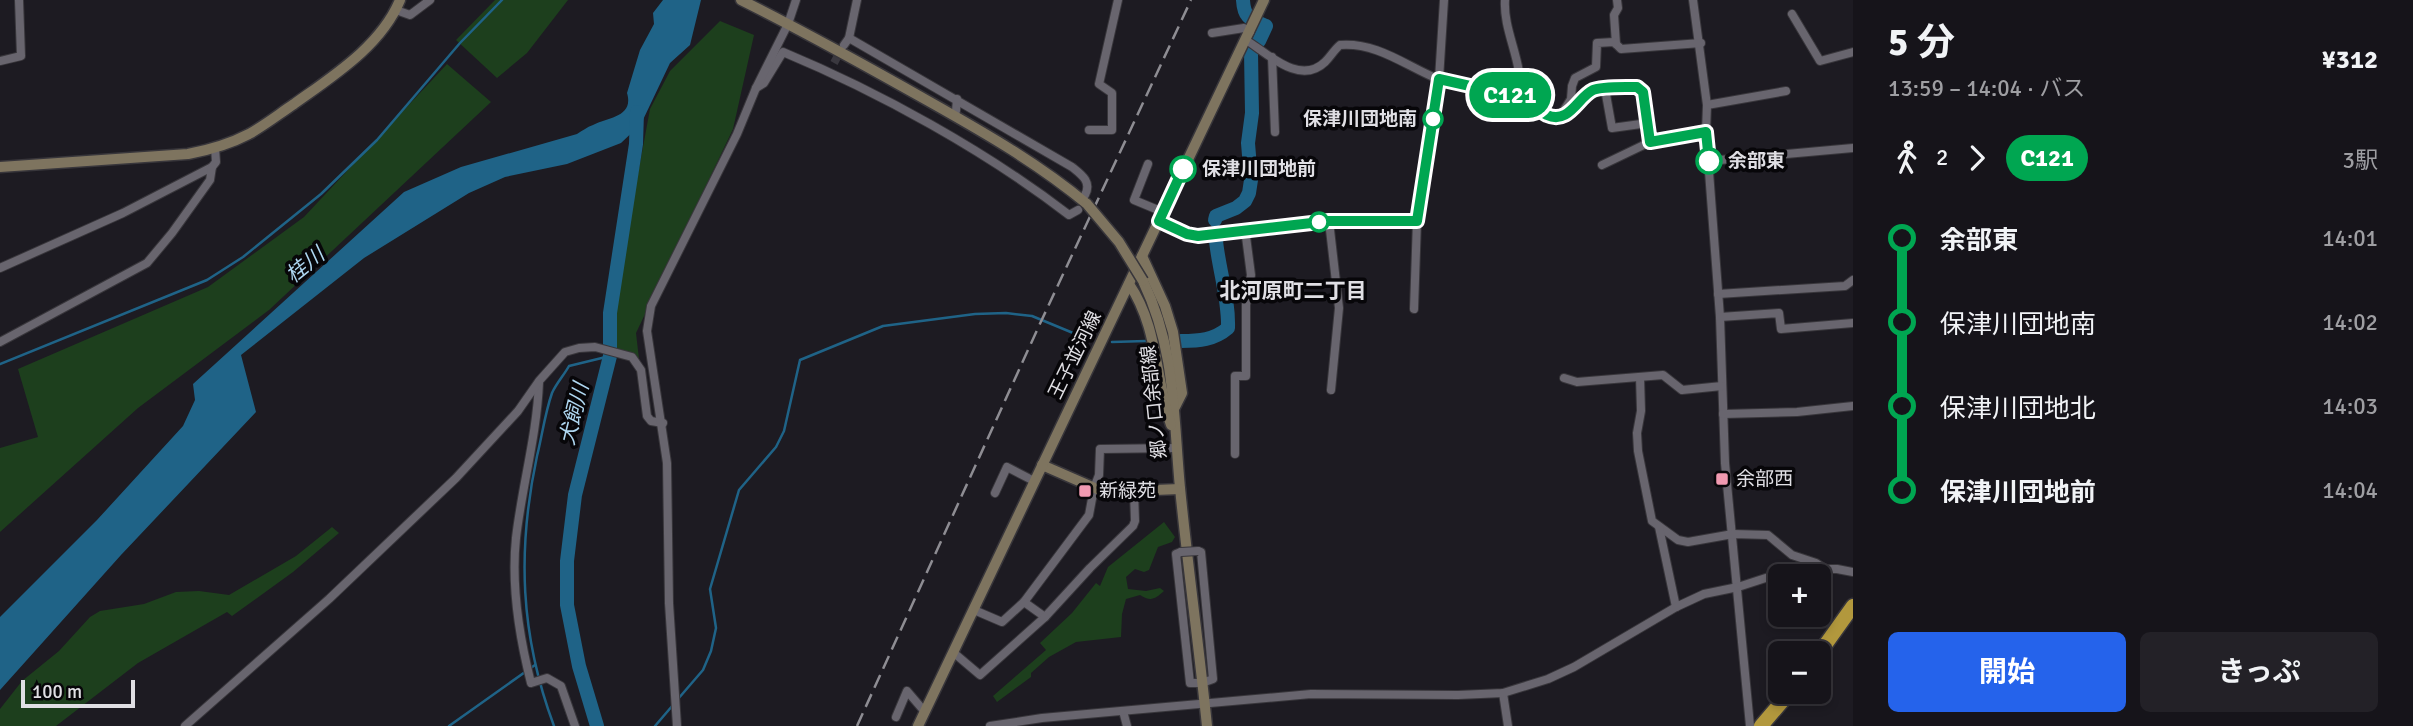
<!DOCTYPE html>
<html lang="ja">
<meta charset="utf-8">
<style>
body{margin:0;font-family:Signika,"Noto Sans JP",sans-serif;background:#232127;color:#f1f3f6;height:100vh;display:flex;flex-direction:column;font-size:26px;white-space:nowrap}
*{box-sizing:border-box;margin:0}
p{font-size:23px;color:#9e9ea2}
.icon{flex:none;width:38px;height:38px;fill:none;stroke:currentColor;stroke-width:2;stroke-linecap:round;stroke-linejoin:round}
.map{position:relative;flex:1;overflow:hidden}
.drawer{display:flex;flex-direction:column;background:#16141a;width:560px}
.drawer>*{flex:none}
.badge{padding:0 14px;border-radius:23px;font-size:24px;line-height:46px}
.controls{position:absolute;left:1768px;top:564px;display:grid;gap:14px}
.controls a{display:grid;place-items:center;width:63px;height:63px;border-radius:10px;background:#16141a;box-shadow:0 4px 10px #0003,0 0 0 2px #353339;font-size:35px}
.scale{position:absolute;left:21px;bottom:18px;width:114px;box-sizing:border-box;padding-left:7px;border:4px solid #e0dfe4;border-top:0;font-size:19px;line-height:24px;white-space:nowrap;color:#e0dfe4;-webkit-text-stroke:5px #070609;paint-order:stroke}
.map>.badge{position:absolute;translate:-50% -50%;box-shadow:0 0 0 4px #fff}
.legs{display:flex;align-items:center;gap:10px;height:77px;padding:0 35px;font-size:23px}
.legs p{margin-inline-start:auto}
.headline{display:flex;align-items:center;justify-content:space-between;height:119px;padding:0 35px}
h1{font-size:38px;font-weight:700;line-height:52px}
.cta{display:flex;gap:14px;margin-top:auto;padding:14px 35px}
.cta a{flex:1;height:80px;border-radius:10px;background:#2563eb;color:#fff;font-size:28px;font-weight:700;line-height:80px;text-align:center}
.cta a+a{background:#232127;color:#f1f3f6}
ul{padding:0 35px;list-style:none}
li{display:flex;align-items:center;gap:24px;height:84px;font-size:26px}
li i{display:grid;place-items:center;width:10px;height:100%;margin:0 9px;background:currentColor}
li i::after{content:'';width:18px;height:18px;margin:-9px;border:5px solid;border-radius:50%;background:#16141a}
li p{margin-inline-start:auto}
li:first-child i{background:linear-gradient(#0000 50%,currentColor 0)}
li:last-child i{background:linear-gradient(currentColor 50%,#0000 0)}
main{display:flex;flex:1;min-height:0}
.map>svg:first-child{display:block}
.green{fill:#1d3f1d}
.water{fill:#1f6387}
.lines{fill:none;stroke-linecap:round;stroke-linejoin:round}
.stream{stroke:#1f6387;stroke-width:2.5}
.river{stroke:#1f6387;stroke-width:14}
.street-tunnel{stroke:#3a383f;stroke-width:8;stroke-dasharray:8 4;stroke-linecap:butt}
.street-casing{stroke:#38363b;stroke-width:10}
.secondary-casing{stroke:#38363b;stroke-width:13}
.highway-casing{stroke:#38363b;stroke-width:17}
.street{stroke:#68656e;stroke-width:8}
.secondary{stroke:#7e745f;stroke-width:10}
.highway{stroke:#b2983d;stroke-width:14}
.rail{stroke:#8e8d93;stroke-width:2.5;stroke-dasharray:14 7;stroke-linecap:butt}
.street-bridge-casing{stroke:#38363b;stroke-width:10;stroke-linecap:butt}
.secondary-bridge-casing{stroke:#38363b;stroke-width:13;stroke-linecap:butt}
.street-bridge{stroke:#68656e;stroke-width:8}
.secondary-bridge{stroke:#7e745f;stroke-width:10}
.line-1-casing{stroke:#fff;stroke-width:16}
.line-1{stroke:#00a651;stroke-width:10}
.stop-1-dot{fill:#fff;stroke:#00a651;stroke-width:3.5}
.poi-dot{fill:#f19ab1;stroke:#070609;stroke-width:2.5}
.labels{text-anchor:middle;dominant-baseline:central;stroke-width:7;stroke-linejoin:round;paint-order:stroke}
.stop-label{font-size:19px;font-weight:bold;fill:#e0dfe4;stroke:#070609;text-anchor:start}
.street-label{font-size:19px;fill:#e0dfe4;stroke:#070609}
.poi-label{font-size:19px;fill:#e0dfe4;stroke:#070609;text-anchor:start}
.water-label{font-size:21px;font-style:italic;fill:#aed6f0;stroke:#070609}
.neighbourhood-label{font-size:21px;font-weight:bold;fill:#e0dfe4;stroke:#070609}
</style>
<main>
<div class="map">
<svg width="1853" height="726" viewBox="0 0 1853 726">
<rect width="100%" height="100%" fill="#1d1b22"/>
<g class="green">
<path d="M495,0h73l-41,53 -30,25 -41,-38z"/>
<path d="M720,21l34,14 -21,94 -97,204 3,26 -22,-11 -4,-23 15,-97 22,-119 20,-38z"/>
<path d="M447,64l44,38 -222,208 -131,98 -138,124v-84l38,-11 -20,-68 190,-82 96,-70z"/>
<path d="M1164,522l11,15 -3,5 -14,5 -9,23 -5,2 -9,-3 -9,8 2,12 18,2 14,-3 4,3c-9,8 -13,11 -24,4l-14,4 -4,15 -1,23 -45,5 -27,15 -18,16v4l-34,25 -4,-6 53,-46 -6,-7 32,-30 24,-30 4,3 8,-19z"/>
<path d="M332,527l7,6 -46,39 -61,44 -5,-4 -89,51 -82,63h-56v-17l22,-28 37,-30 31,-34 10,-6 44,-7 32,-12 23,-1 30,4 67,-39z"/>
</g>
<path class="water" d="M663,0h38l-11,45 -20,18 -29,61 -20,19 -54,21 -62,13 -36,16 -105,65 -123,97 15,57 -135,143 -121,135v-73l97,-97 86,-94 12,-26 -2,-16 211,-192 57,-25 116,-33c5,-3 10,-7 16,-9 16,-8 41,-8 34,-32l13,-43 14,-26 -1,-11z"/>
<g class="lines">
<g class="stream">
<path d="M1112,342l34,-1"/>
<path d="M0,364l207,-84 36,-23 78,-63 56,-54 83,-97 42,-43"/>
<path d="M678,699l25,-29 8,-19 5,-23 -6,-39 29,-99 37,-43 8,-16 16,-71 83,-34 92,-12 31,-1 26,3 58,24"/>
<path d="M449,726l86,-61"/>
<path d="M554,726c-34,-91 -37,-176 -17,-270 5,-20 8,-43 15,-63 4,-9 12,-18 17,-27l41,-10"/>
<path d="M655,726l18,-21"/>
</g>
<g class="river">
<path d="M1243,0c1,18 7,19 23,26l-7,15"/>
<path d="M1215,220l1,-4 20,-8 9,-7 4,-8 2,-13 -3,-37 4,-30 -1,-61"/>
<path d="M1181,341c18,0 33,-1 47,-13 1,-29 -9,-58 -12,-87"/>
<path d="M597,726l-18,-60 -12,-61v-44l8,-66 35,-139v-43l26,-169 1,-32"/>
</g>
<path class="street-tunnel" d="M834,63l8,-15"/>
<g class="street-casing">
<g id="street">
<path d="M1505,0c-2,33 20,64 14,97"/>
<path d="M1693,0l14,105 -1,27 14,185 5,146 25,263"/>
<path d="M396,10l14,5 20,-15"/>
<path d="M1792,14l28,47 33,-9"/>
<path d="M1212,33l32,-5 6,4"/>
<path d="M849,38l223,129c10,8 20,15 13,28"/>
<path d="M1246,40c22,14 54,46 79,22 6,-6 9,-12 15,-17 37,-3 66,21 98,34 24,9 56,13 81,18 11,5 18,13 28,18 22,10 30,-18 46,-25 9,-4 34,-3 44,-3l6,5 7,50 56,-10"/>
<path d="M1616,44l-2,-29 4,-7 -1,-8"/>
<path d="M844,45l5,-7 8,-38"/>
<path d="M1272,57l3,75"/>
<path d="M0,61l21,-5 -2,-56"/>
<path d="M756,88l8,-5 19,-31c96,40 203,99 286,163l9,-5"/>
<path d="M1605,89l7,39 36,-5"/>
<path d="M1707,105l79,-14"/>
<path d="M956,111l1,-12"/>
<path d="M1561,115l10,-16 1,-13 3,-8 21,-11 1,-24 17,-1 7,7 80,-6"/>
<path d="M1089,130h23v-37l-13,-9 19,-84"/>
<path d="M1709,161l144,-13"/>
<path d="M1148,164l-14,36 29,12"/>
<path d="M1602,165l48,-23"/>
<path d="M1159,221l28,13 11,2 131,-15h88"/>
<path d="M1329,221l10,87 -8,82"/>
<path d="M0,268l123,-55 89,-46"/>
<path d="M1718,294l127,-8 8,-6"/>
<path d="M1414,309l3,-88 22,-142 5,-79"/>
<path d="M1720,317l59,-4 2,16 72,-6"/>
<path d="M0,342l147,-79 25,-30 38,-53 2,-13 4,-5 -1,-14"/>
<path d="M1640,377l1,34 -4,22 1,18 14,70 26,19 10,2 45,-8 35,1 24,20 24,8 9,6"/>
<path d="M1564,378l13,4 86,-7 19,15 40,-4"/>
<path d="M539,382c-2,53 -17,104 -23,156 -5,48 3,98 15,145l16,-5 14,8 14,40"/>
<path d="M1723,414l74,-2 56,-6"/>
<path d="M1235,454v-78h11v-71l5,-30 -6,-46"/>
<path d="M995,493l12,-26 27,14"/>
<path d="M1659,527l17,80"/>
<path d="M1181,552l-5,2 14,129h12l11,-4 -12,-127 -3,-1"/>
<path d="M1024,602l65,-87 5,-27 5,-13 1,-26 77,-1"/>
<path d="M974,610l28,12 22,-20 21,15 45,-49 43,-42 2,-5 -1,-29"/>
<path d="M954,653l26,22 65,-58"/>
<path d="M1503,693l5,33"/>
<path d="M1123,711l4,15"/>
<path d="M896,717l11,-26 18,21"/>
<path d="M185,726l144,-127 127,-121 62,-67 21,-30 26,-29 14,-4 16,-1 37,10 9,13 6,46 4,5 12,2"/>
<path d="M677,726l-8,-123 -2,-140 -20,-132 4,-25 86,-172 19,-46 32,-64 8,-24"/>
<path d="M990,726l52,-8 269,-24 147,1 45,-2 45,-14 26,-12 102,-60 28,-13 34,-7 43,-14 26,-4h30l16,3"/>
</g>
</g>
<g class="secondary-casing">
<g id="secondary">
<path d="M741,0c64,32 127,67 189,102 55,31 109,62 157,102"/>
<path d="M0,167l188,-13c21,-4 42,-10 61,-20 16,-9 30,-20 45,-30 39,-28 87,-58 106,-104"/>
<path d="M1142,256l23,50 8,26 9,61 -7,14"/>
<path d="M1143,281c33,69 30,133 37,207 8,80 19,159 27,238"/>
<path d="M1129,284c29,42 26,94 42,141"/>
<path d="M1042,465l62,27 76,-3"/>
<path d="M918,726l346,-726"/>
</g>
</g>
<g class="highway-casing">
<g id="highway">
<path d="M1818,655l35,-49"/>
<path d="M1761,726l30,-35"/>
</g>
</g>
<use href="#street" class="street"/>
<use href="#secondary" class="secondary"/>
<use href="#highway" class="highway"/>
<path class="rail" d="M857,726l181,-398 153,-328"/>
<g class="street-bridge-casing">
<path id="street-bridge" d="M1181,552l17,-1"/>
</g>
<g class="secondary-bridge-casing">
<path id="secondary-bridge" d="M1087,204l32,38 24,39"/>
</g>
<use href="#street-bridge" class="street-bridge"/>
<use href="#secondary-bridge" class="secondary-bridge"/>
</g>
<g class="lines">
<g class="line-1-casing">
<path id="line-1" d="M1183,169l-24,52 28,13 11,2 131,-15h88l22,-142 80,18c11,5 18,13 28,18 22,10 31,-18 46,-25 9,-4 34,-3 44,-3l6,5 7,50 56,-10 3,29"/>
</g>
<use href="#line-1" class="line-1"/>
</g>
<g class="stop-1-dot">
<circle cx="1433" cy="119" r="9"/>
<circle cx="1709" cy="161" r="12"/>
<circle cx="1183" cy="169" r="12"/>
<circle cx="1319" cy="222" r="9"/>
</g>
<g class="poi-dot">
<rect x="1715" y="472" width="14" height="14" rx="3.5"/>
<rect x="1078" y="484" width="14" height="14" rx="3.5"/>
</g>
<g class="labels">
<g class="stop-label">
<text x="1417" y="119" text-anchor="end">保津川団地南</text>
<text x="1728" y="161">余部東</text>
<text x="1202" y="169">保津川団地前</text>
</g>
<g class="street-label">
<text transform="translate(1075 355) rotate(-64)">王子並河線</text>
<text transform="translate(1154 402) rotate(-96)">郷ノ口余部線</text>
</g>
<g class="poi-label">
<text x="1736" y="479">余部西</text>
<text x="1099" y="491">新緑苑</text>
</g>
<g class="water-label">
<text transform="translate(305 265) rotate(-39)">桂川</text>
<text transform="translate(574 414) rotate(-76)">犬飼川</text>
</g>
<g class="neighbourhood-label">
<text x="1293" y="291">北河原町二丁目</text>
</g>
</g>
</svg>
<div class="controls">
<a>+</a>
<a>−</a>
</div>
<div class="scale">100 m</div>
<b class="badge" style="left:1510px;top:95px;background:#00a651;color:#fff">C121</b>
</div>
<section class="drawer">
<div class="headline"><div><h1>5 分</h1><p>13:59 – 14:04 · バス</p></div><b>¥312</b></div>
<div class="legs"><svg class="icon" aria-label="walk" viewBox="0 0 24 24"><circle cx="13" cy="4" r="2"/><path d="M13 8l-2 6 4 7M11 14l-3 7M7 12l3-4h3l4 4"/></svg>2<svg class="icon" aria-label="forward" viewBox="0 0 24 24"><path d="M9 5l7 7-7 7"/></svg><b class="badge" style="background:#00a651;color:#fff">C121</b><p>3駅</p></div>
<ul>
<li><i style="color:#00a651"></i><b>余部東</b><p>14:01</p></li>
<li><i style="color:#00a651"></i><span>保津川団地南</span><p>14:02</p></li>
<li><i style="color:#00a651"></i><span>保津川団地北</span><p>14:03</p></li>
<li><i style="color:#00a651"></i><b>保津川団地前</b><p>14:04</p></li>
</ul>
<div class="cta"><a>開始</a><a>きっぷ</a></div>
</section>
</main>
